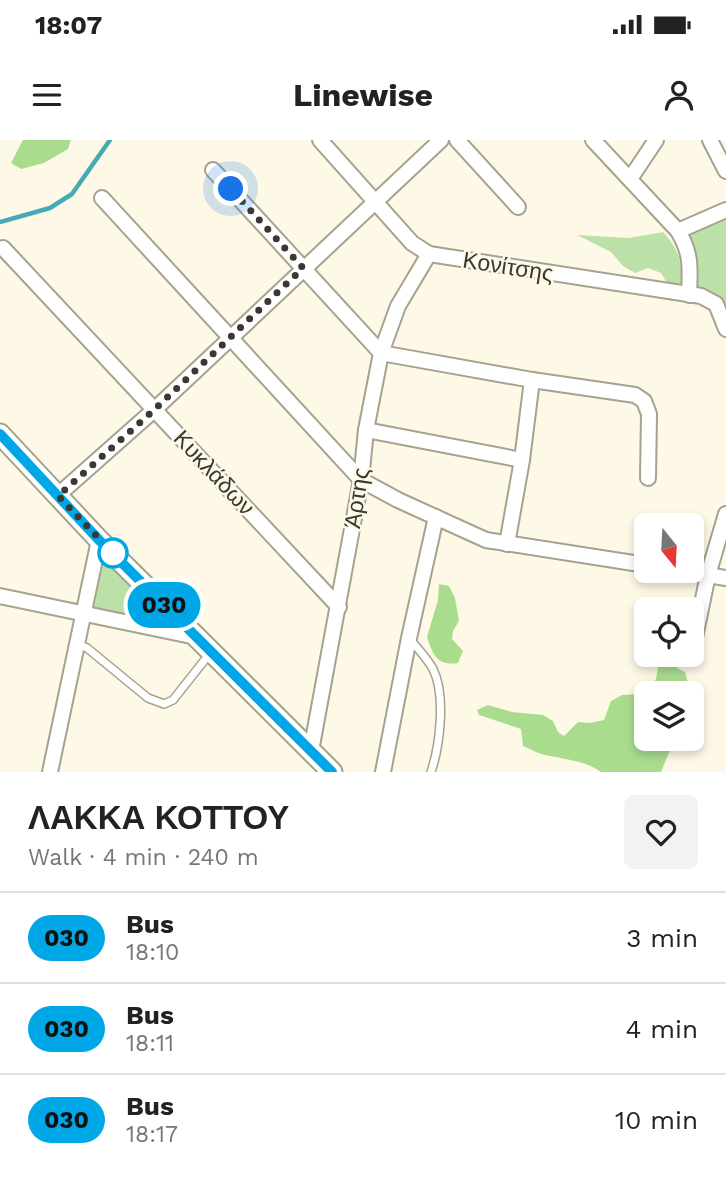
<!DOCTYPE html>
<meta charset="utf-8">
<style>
body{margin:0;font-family:"Work Sans",sans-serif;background:#f2f2f2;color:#222;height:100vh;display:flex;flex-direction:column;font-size:26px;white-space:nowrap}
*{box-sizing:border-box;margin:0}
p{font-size:23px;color:#767676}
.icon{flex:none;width:38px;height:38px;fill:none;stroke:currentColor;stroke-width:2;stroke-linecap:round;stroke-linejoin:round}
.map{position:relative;height:632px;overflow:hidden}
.side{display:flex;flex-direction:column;background:#fff;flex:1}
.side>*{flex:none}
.badge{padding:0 14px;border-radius:23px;font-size:24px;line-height:46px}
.needle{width:46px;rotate:162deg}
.controls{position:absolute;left:634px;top:373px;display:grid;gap:14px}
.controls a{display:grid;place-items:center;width:70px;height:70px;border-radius:10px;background:#fff;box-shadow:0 4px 10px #0003;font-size:35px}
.you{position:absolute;width:35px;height:35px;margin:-18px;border:5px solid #fff;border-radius:50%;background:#1a73e8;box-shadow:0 0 0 10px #1a73e833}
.map>.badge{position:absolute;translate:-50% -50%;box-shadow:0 0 0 4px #fff}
.round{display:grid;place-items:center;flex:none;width:74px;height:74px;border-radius:10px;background:#f2f2f2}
.headline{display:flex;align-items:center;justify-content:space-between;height:119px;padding:0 28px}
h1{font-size:33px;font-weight:700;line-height:52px}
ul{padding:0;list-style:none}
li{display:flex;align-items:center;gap:21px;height:91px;padding:0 28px;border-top:2px solid #e0e0e0}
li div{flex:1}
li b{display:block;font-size:26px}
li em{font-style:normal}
li .badge{min-width:77px;font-weight:700;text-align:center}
.status{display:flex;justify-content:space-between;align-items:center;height:49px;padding:0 35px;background:#fff;direction:ltr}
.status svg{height:19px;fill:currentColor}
header{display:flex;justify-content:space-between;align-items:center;height:91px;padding:0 28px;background:#fff;font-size:32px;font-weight:700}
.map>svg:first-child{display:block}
.green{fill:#bce1a8}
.forest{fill:#aadc8e}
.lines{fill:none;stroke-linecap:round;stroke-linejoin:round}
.stream{stroke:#45abb4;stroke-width:4.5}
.lane-casing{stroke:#a6a290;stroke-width:10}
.street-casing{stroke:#a6a290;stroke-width:18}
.secondary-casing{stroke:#a6a290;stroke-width:23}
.lane{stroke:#fff;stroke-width:7}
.street{stroke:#fff;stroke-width:14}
.secondary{stroke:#fff;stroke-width:19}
.line-casing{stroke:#fff;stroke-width:16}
.line{stroke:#00a7e7;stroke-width:10}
.walk{stroke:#3a3831;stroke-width:7;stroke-dasharray:0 12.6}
.stop-dot{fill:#fff;stroke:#00a7e7;stroke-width:3.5}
.labels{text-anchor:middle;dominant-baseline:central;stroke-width:5;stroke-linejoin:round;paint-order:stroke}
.street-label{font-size:23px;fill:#3a3831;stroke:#fef9e7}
</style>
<div class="status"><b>18:07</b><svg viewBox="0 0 49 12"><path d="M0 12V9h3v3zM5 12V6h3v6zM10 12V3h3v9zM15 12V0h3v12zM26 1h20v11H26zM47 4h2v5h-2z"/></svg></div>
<header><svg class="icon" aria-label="menu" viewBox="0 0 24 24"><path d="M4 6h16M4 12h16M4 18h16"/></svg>Linewise<svg class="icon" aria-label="person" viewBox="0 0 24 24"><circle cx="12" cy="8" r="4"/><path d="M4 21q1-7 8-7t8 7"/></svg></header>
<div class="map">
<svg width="726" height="632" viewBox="0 0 726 632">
<rect width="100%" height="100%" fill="#fef9e7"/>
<g class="green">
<path d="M726,78v99l-18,-24 -14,-6 3,-25 -8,-26z"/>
<path d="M663,92c16,18 19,28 18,53l-14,-2 -6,-10 -13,-5 -13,5 -12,-7 -12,-14 -34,-17 52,3z"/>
<path d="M103,417l73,65 -4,5 -81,-17z"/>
</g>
<g class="forest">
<path d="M23,0h48l-3,9 -24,14 -23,6 -10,-6z"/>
<path d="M439,444l10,2 6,12 4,23 -6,10 -1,8 11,12 -5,12c-20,3 -25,-7 -31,-26l11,-37z"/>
<path d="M660,515h9l5,5 3,8 8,4 3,11 -2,10h-38l8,-14z"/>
<path d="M640,554l6,1v43l26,1 -1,9 -10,24h-60c-14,-11 -34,-12 -50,-16 -10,-1 -19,-6 -28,-10l-2,-17 -42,-14 -2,-5 11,-5 24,7 31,3 10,6 5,11 6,4 14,-14 12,1 14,-3 7,-19 11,-6z"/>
</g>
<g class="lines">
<path class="stream" d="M0,82l50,-14 22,-14 38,-54"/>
<g class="lane-casing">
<g id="lane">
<path d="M409,498c8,10 18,20 24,31 13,26 7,76 -2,103"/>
<path d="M77,504l10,4 61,50 16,6 9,-4 38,-48"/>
</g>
</g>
<g class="street-casing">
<g id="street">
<path d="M320,0l92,103 17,11 272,42 15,8 10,25"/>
<path d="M457,0l61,67"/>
<path d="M593,0l85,91c14,23 12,38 11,64"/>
<path d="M710,0l16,31"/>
<path d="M213,30l168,183 151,27 103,15 9,6 5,13 -1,64"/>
<path d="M630,39l26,-39"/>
<path d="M102,58l259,282 37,20 88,40 160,25"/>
<path d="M678,91l48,-21"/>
<path d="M3,108l336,359"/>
<path d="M366,290l156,30"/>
<path d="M57,356l97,-86 287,-270"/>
<path d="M507,404l15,-84 10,-80"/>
<path d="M678,430l48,8"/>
<path d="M0,456l196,41"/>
<path d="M694,502l14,-67 18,-61"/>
<path d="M311,611l50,-271 5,-50 15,-77 17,-47 31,-52"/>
<path d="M50,632l49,-232"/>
<path d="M383,632l26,-134 27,-121"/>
</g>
</g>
<g class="secondary-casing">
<path id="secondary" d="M0,294l99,106 233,232"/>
</g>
<use href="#lane" class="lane"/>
<use href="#street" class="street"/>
<use href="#secondary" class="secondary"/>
</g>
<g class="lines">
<g class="line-casing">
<path id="line" d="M0,294l99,106 233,232"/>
</g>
<use href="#line" class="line"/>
<path class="walk" d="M113,413l-55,-57 96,-86 149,-142 -72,-79"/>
</g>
<circle class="stop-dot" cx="113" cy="413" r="14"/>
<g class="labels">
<g class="street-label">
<text transform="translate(508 127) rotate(9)">Κονίτσης</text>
<text transform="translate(214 333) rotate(47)">Κυκλάδων</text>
<text transform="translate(357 358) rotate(-81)">Άρτης</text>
</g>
</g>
</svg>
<div class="controls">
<a><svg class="needle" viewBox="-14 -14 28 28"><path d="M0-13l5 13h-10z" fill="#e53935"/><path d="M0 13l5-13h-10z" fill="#767676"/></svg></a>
<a><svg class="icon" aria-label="locate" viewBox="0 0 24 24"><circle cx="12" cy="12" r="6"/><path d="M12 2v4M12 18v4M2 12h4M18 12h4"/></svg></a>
<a><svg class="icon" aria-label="layers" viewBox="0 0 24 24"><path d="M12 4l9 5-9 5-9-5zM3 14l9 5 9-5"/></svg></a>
</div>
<div class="you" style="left:231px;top:49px"></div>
<b class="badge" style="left:164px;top:465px;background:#00a7e7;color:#111">030</b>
</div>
<section class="side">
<div class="headline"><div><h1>ΛΑΚΚΑ ΚΟΤΤΟΥ</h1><p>Walk · 4 min · 240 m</p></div><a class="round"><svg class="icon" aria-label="heart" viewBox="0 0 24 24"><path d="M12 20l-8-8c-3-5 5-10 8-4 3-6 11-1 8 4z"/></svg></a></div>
<ul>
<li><span class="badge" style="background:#00a7e7;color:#111">030</span><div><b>Bus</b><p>18:10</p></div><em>3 min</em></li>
<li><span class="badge" style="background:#00a7e7;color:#111">030</span><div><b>Bus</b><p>18:11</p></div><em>4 min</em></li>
<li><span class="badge" style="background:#00a7e7;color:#111">030</span><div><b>Bus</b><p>18:17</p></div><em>10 min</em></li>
</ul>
</section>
